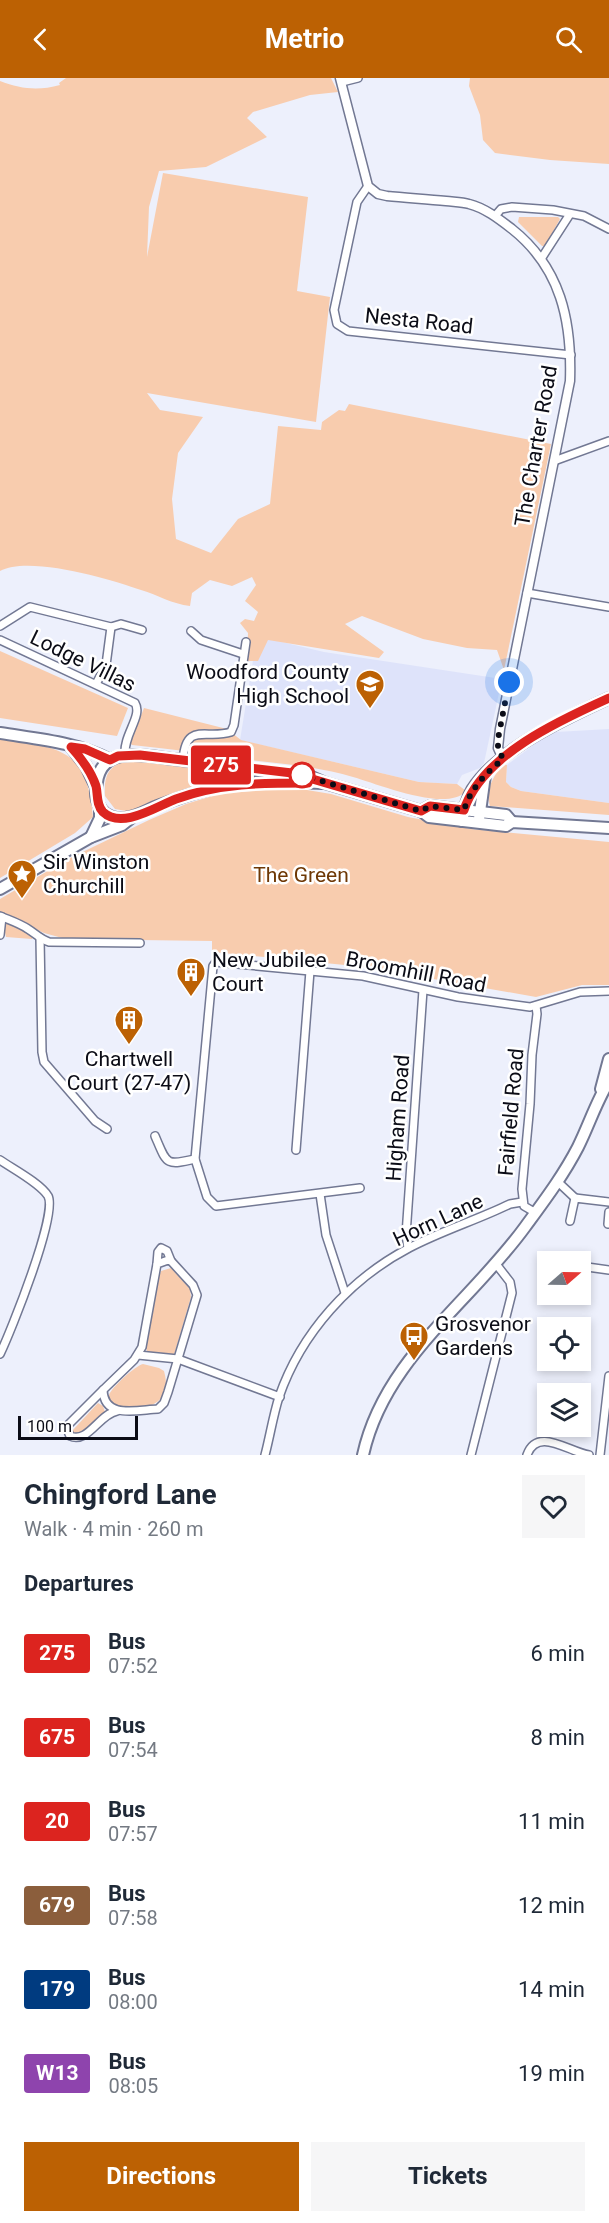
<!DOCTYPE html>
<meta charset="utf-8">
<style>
body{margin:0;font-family:Roboto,sans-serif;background:#f6f6f7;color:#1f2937;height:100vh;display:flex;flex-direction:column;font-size:22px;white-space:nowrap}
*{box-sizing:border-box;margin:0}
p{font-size:20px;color:#747a83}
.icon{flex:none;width:33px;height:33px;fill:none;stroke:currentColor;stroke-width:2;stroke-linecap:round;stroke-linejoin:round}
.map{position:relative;height:1377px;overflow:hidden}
.details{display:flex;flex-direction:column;background:#fff;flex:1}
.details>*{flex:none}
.badge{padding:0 12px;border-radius:4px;font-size:21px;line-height:39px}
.needle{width:39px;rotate:70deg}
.buttons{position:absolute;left:537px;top:1173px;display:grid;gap:12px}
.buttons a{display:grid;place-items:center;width:54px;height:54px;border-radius:0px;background:#fff;box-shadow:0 3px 9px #0003;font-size:30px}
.scale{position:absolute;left:18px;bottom:15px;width:120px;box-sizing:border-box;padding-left:6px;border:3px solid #0b0c16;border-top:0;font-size:16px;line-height:21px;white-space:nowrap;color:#0b0c16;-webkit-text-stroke:4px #fff;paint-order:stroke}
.you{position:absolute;width:30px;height:30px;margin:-15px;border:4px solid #fff;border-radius:50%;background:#1a73e8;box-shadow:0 0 0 9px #1a73e833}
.map>.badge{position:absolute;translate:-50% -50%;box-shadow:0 0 0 3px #fff}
h2{padding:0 24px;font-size:22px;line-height:54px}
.round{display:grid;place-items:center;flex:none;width:63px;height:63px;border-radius:0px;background:#f6f6f7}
.headline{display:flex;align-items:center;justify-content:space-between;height:102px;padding:0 24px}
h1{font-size:28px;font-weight:700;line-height:45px}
.button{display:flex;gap:12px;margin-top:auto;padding:12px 24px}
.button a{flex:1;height:69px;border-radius:0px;background:#bc6103;color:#fff;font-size:24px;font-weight:700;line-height:69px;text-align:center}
.button a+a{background:#f6f6f7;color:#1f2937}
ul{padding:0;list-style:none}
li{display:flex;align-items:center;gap:18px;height:84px;padding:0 24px}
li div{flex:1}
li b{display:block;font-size:22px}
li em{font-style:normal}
li .badge{min-width:66px;font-weight:700;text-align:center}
header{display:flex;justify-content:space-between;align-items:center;height:78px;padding:0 24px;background:#bc6103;color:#fff;font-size:27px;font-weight:700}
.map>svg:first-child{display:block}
.built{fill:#dee3fa}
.green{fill:#f8ccae}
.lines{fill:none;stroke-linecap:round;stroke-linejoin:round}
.minor-casing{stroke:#727893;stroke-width:10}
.tertiary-casing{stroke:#727893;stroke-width:11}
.primary-casing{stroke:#727893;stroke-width:14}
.minor{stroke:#fff;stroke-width:7}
.tertiary{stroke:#fff;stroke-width:8}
.primary{stroke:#fff;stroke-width:10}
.line-casing{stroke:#fff;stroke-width:14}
.line{stroke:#dc241f;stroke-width:9}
.walk{stroke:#0b0c16;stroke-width:6;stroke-dasharray:0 10.8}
.stop-dot{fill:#fff;stroke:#dc241f;stroke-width:3}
.labels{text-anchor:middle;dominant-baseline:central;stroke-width:5;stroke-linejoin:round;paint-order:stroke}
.street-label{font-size:21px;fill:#0b0c16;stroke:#fff}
.poi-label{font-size:21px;fill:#0b0c16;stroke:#fff;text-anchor:start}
.park-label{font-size:21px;fill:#6e3805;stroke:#fff}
</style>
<header><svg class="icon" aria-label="back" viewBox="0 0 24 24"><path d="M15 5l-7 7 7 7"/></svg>Metrio<svg class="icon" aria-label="search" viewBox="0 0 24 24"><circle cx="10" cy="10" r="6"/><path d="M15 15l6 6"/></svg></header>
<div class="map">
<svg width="609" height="1377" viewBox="0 0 609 1377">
<rect width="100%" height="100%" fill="#edf0fc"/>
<g class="built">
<path d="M257,558l67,16 178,27 -18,84 -4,5 -18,7 -5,9 -38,-2 -179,-42z"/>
<path d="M609,651v74l-88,-12 -10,-4 -5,-5 1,-17 33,-25 16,-8z"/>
</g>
<g class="green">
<path d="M66,0h265l7,14 -28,3 -57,17 -6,6 20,19 -61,30 -47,4 -10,36 -2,50 16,-84 145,24 -11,94 33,6 -14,125 -169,-29 13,17 43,7 -25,36 -6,46 4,40 35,14 27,-34 32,-15 8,-78 43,4 1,-8 17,-12 6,1 4,-7 202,40 -47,226 -7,-20 -30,-2 -44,-9 -61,-23 -17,8 39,28 -5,6 -111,-18 -10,21h-11l1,-28 -8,-10 5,-4 9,2 4,-9 -13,-11 11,-16 -4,-8 -20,9 -22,-6 -18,13 -2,13c-18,-2 -32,-11 -49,-16 -30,-11 -113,-35 -141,-19v-490c21,8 38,10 60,4l-1,-2z"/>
<path d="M470,0h139v86l-59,-4 -55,-7 -12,-13 -3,-25 -11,-29z"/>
<path d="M519,139h39l2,2 -15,27h-3l-24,-24z"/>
<path d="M0,573l128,57 -11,28 -117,-18z"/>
<path d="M144,630l83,21 14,11 178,42 38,2 9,7c-19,22 -88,-7 -113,-14 -34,-10 -68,-13 -103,-17 -40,-6 -79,-11 -118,-15l-2,-2z"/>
<path d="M0,661c59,9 87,8 93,78l-18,16 -75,45z"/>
<path d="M136,682l77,11 4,3v4l-49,17 -34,15 -8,1 -11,-2 -10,-13c-2,-25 7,-34 31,-36z"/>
<path d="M503,686l4,1 -1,17 5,5 10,4 88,12v12l-119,-9c-5,-16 3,-29 13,-42z"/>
<path d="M295,710l36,6 77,23 63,12 138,13v143h-27l-46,12 -171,-30 -153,-15v-11l-146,-2 -22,-6 -44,-21v-13l68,-40 81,-39 37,-16 36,-11z"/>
<path d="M7,843l21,10 5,5 -1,3 -26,-2 -3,-13z"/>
<path d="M171,1190l19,21 1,8 -17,58 -22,-1 -5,-3 -1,-3 13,-72 2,-5z"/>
<path d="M143,1286l16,4 5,3c11,38 -27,42 -53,33 -2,-4 -3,-4 -2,-9 3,-8 26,-29 34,-31z"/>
<path d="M98,1325l5,3 2,6 -23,24 -10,-2v-3z"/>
</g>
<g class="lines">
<g class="minor-casing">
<g id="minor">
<path d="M342,4l16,-4"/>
<path d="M368,108l-11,16 -23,108 3,14 11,7 223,24"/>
<path d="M495,138l6,-7 11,-2 41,3 31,6 25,13"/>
<path d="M541,181l29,-45"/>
<path d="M554,383l55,-20"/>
<path d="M527,515l82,14"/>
<path d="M0,548l30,-19 81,20 10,-3 21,6"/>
<path d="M191,553l10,9 42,14"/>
<path d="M0,562l135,63c8,13 -12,32 -10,52"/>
<path d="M96,606l10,-19 5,-38"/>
<path d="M183,682c3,-39 23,-20 48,-28l3,-7 12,-83"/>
<path d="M0,838c9,4 19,7 28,13 8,5 12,10 21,13l91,1"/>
<path d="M0,857l2,-18"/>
<path d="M40,860l2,114 2,10 51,59 12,8"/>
<path d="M536,928l1,8 -5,41 -2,49 -8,85 2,17 12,7"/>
<path d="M155,1058c12,28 10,30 40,23"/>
<path d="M296,1072l14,-179"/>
<path d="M0,1082c13,9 40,23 48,36 10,18 -37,135 -48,158"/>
<path d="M558,1104l17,16"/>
<path d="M360,1110l-144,18 -9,-9 -12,-38 18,-193 3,-4 147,14 95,21 72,10 50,-15 29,-1"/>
<path d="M320,1116l6,41 19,58"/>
<path d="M570,1143l5,-23 34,4"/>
<path d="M608,1146l1,-12"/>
<path d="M408,1170l-2,-13 17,-245"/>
<path d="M168,1182l3,1 22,24 4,10 -29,97 -4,11 -6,6c-22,1 -54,10 -55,-19l31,-30 8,-13 15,-83z"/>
<path d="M157,1186l1,-12 3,-4 6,3 4,10"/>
<path d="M580,1188l29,4"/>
<path d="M138,1277l40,4 102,38"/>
<path d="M103,1312l-35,35 -1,4 3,7c18,8 29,-22 47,-25"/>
<path d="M265,1377c5,-19 8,-39 14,-58 22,-64 71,-118 130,-149 32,-17 68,-28 101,-44l12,-2"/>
<path d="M471,1377l41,-162 -2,-11 -14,-18"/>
<path d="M527,1377c10,-29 42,-3 62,0"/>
<path d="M600,1377l9,-79"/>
</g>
</g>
<g class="tertiary-casing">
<path id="tertiary" d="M340,0l28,108 10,8 9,2c20,2 40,3 59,5 8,1 16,1 23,3 16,4 30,15 43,25 49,39 60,92 58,152l-70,348 -2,19 5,11"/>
</g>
<g class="primary-casing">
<g id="primary">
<path d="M0,655c37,6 77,9 110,27"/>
<path d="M71,669l15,19 10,21"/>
<path d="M218,687l91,11 16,7 96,28 8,6 77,9 6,-4 97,6"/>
<path d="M218,709l5,-4 2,-8 -7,-10c-14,-3 -30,-4 -45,-6 -26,-3 -71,-15 -76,23 -2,9 -1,19 4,27 5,8 16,10 24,9 11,-1 21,-7 30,-11 16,-6 31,-12 48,-16 39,-11 81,-9 122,-8"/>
<path d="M421,733l9,-5 76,9 6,7"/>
<path d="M479,741l6,-44"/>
<path d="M462,743c2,-11 4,-21 10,-31 26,-41 94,-72 137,-92"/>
<path d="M91,759l9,-19v-10"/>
<path d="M0,811l91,-52 31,-12 9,-7"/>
<path d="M601,1011l8,-30"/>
<path d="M363,1377c21,-96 107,-152 162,-228 19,-26 38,-51 53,-80 11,-22 18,-45 31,-66"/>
</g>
</g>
<use href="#minor" class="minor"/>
<use href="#tertiary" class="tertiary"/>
<use href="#primary" class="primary"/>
</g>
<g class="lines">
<g class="line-casing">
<path id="line" d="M308,705c-46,0 -88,0 -132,16 -19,7 -54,31 -73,13 -7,-7 -5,-18 -7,-26 -5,-15 -15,-28 -25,-39l14,2 25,11 8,-4 22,-1 152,18 129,38 9,-5 34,4c18,-55 96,-90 145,-112"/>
</g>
<use href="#line" class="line"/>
<path class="walk" d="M302,697l119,36 9,-5 34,4c7,-22 21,-36 39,-51l-5,-11v-9l11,-57"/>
</g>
<defs>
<g id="school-pin" transform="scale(1.5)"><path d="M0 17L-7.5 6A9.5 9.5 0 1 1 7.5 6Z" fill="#bc6103" stroke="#fff"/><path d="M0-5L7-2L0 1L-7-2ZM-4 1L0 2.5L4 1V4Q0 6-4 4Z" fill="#fff"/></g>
<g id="sight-pin" transform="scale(1.5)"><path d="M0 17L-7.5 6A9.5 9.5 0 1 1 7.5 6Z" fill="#bc6103" stroke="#fff"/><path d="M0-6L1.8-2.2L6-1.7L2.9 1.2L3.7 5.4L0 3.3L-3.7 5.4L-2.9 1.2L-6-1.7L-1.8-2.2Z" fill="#fff"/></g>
<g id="building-pin" transform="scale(1.5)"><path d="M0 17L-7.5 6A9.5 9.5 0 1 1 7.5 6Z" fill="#bc6103" stroke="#fff"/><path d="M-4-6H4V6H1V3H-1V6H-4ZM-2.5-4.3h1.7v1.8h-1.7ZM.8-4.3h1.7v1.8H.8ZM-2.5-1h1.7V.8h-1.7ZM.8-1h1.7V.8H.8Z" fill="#fff"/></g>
<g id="bus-pin" transform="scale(1.5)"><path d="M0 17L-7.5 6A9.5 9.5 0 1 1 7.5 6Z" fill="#bc6103" stroke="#fff"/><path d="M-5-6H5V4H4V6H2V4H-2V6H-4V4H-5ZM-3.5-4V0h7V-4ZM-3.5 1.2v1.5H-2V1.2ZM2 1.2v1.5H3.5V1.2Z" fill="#fff"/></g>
</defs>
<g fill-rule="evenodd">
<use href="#school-pin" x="370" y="606"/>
<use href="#sight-pin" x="22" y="796"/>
<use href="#building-pin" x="191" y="894"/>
<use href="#building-pin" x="129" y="942"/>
<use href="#bus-pin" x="414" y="1258"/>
</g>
<circle class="stop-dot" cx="302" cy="697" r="12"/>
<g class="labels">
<g class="street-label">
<text transform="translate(419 243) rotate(6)">Nesta Road</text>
<text transform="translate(536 368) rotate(-80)">The Charter Road</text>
<text transform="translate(83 583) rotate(26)">Lodge Villas</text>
<text transform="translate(416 894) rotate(11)">Broomhill Road</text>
<text transform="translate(511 1034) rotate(-85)">Fairfield Road</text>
<text transform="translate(398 1040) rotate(-86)">Higham Road</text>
<text transform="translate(438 1142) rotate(-25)">Horn Lane</text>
</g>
<g class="poi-label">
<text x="349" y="594" text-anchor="end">Woodford County<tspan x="349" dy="24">High School</tspan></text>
<text x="43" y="784">Sir Winston<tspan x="43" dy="24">Churchill</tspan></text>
<text x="212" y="882">New Jubilee<tspan x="212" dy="24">Court</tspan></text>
<text x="129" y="981" text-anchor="middle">Chartwell<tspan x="129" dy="24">Court (27-47)</tspan></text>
<text x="435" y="1246">Grosvenor<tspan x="435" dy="24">Gardens</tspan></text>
</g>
<g class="park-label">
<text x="301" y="797">The Green</text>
</g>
</g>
</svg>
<div class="buttons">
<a><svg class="needle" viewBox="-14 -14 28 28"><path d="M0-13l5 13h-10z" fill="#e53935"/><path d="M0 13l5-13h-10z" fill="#747a83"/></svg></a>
<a><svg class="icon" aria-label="locate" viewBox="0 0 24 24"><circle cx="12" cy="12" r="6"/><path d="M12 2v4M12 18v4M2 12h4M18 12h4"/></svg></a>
<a><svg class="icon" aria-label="layers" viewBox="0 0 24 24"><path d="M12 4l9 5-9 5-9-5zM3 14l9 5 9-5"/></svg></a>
</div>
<div class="scale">100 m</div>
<div class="you" style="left:509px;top:604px"></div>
<b class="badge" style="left:221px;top:687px;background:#dc241f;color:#fff">275</b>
</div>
<section class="details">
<div class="headline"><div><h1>Chingford Lane</h1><p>Walk · 4 min · 260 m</p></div><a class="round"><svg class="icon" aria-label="heart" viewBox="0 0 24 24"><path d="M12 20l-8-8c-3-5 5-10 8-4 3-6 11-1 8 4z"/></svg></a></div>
<h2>Departures</h2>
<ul>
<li><span class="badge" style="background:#dc241f;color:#fff">275</span><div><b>Bus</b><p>07:52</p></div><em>6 min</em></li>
<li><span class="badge" style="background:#dc241f;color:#fff">675</span><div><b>Bus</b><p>07:54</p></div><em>8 min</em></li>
<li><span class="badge" style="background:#dc241f;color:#fff">20</span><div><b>Bus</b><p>07:57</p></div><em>11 min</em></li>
<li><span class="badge" style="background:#8b5e3c;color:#fff">679</span><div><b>Bus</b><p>07:58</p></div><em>12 min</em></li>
<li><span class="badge" style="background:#003b80;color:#fff">179</span><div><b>Bus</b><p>08:00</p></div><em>14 min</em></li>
<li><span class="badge" style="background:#8e44ad;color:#fff">W13</span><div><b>Bus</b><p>08:05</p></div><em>19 min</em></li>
</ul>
<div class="button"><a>Directions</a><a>Tickets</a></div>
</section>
